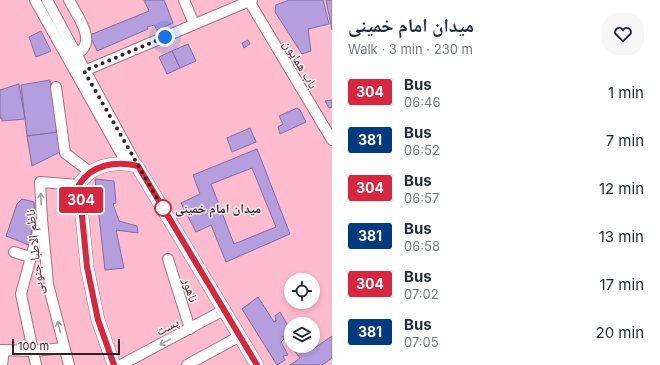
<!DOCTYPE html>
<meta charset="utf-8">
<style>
body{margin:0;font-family:Inter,"Noto Naskh Arabic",sans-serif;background:#f6f6f7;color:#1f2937;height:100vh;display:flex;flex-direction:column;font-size:15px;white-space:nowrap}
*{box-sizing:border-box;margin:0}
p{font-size:13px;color:#747a83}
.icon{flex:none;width:22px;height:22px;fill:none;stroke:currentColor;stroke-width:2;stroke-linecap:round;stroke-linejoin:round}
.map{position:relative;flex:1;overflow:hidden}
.sheet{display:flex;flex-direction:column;background:#fff;width:328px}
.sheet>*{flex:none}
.badge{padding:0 8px;border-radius:3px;font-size:14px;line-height:26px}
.fabs{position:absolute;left:284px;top:273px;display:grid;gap:8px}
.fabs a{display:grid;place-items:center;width:36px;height:36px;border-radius:50%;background:#fff;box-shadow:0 2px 6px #0003;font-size:20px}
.scale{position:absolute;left:12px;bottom:10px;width:108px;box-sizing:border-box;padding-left:4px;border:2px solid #371f26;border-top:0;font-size:11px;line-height:14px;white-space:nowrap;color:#371f26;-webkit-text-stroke:3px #fceef1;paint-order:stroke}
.you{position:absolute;width:20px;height:20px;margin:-10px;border:3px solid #fff;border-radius:50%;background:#1a73e8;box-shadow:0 0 0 6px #1a73e833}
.map>.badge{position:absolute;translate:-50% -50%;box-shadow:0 0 0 2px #fff}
.round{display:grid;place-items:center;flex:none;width:42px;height:42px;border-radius:16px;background:#f6f6f7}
.overview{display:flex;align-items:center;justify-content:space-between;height:68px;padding:0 16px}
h1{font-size:19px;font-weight:700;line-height:30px}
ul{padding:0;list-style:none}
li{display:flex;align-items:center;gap:12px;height:48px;padding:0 16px}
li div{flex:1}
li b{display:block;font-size:15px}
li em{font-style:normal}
li .badge{min-width:44px;font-weight:700;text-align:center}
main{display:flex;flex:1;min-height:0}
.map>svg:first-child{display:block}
.building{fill:#b59ede;stroke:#7f6c9f;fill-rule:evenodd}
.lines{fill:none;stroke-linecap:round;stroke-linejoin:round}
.minor-casing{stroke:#a96d7e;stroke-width:12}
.major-casing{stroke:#a96d7e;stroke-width:14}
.minor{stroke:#fff;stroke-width:10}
.major{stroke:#fff;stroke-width:13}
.oneway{stroke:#a59a9d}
.line-casing{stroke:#fff;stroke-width:9}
.line{stroke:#d7263d;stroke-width:6}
.walk{stroke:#371f26;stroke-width:4;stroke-dasharray:0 7.2}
.stop-dot{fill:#fff;stroke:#d7263d;stroke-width:2}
.labels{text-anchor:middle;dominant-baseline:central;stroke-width:3;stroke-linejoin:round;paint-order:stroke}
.street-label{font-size:13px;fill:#371f26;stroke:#fceef1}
.stop-label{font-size:13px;font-weight:bold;fill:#371f26;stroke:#fceef1;text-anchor:start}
</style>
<main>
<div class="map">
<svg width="332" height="365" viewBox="0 0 332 365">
<rect width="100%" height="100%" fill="#febcce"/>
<g class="building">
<path d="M144,0h20l9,23 -16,7 -3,-5 -7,2 1,2 -51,22 -7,-16 59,-24z"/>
<path d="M289,0h34l6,24 -21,5 3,22 -9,3 -27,-42 1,-7z"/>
<path d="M326,0h6v30z"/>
<path d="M41,31l10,20 -15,6 -7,-20z"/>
<path d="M248,40l2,4 -6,4 -2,-5z"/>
<path d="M188,44l8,17 -16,7 -8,-17z"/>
<path d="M172,51l8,17 -13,6 -8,-17z"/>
<path d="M50,80l8,52 -31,4 -6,-51z"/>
<path d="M19,84l6,35 -23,2v-3h-2v-28z"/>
<path d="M332,100v7l-3,1 -4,-7z"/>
<path d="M297,108l3,2 6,12 -26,12 -2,-7 5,-3 -4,-8z"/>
<path d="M250,128l6,14 -24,10 -5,-14z"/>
<path d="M58,132l2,20 -28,14 -5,-30z"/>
<path d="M257,149l33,85 -64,28 -15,-37 -15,7 -15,-29 19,-9 -7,-19zM252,168l24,59 -42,17 -23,-60z"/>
<path d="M95,179l19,2 2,22 -3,1 6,17 18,5 1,7 -22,-3 8,38 -19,2z"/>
<path d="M22,199l12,3 1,9 -6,34 -23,-9 11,-32z"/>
<path d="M258,297l16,25 2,-1 -1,-5 5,-4 11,19v5l-3,2 -6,-2 2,3 -3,3 7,13 -5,1 2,4 -8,5 -35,-56z"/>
<path d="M332,336v22l-10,7h-32l10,-7 -6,-8 7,-4h9l3,3z"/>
</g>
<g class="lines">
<g class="minor-casing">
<g id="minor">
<path d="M35,0l92,164"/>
<path d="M47,0l90,166"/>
<path d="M69,0c8,16 30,43 7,54"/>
<path d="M184,0l10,24"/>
<path d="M249,1l83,139"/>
<path d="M84,71l168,-71"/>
<path d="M56,87l9,66 25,19"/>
<path d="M14,252l16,5"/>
<path d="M168,259l22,70"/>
<path d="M0,350l33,1 31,-3"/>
<path d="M2,365l2,-15"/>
<path d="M36,365l-15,-71 19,-70"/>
<path d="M69,365l-21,-81 -6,-65 -2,-37 39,3"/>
<path d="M121,365l103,-55"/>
<path d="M187,365l53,-29"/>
</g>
</g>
<g class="major-casing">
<path id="major" d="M114,365l-16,-45 -11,-53 -8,-82c12,-21 37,-24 58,-19l120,199"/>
</g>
<use href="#minor" class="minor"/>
<use href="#major" class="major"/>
</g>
<defs><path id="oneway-shaft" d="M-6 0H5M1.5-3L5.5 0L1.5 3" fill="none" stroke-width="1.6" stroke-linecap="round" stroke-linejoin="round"/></defs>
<g class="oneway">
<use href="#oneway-shaft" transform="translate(41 199) rotate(-92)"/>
<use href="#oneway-shaft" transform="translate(59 327) rotate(-104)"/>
<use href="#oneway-shaft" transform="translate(165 342) rotate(152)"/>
</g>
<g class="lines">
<g class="line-casing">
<path id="line" d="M114,365l-16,-45 -11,-53 -8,-82c12,-21 37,-24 59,-19l119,199"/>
</g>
<use href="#line" class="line"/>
<path class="walk" d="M163,208l2,4 -81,-141 81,-34"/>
</g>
<circle class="stop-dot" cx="163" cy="208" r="8"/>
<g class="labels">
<g class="street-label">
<text transform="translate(301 64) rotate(59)">باب همایون</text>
<text transform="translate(34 252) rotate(-96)">ناظم الاطبا جنوبی</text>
<text transform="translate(191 290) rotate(73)">ناهور</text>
<text transform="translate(167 326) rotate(-28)">پست</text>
</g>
<g class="stop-label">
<text x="175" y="208">میدان امام خمینی</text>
</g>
</g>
</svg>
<div class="fabs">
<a><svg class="icon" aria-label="locate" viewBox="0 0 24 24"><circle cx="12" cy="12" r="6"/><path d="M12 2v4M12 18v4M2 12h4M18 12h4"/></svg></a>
<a><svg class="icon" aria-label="layers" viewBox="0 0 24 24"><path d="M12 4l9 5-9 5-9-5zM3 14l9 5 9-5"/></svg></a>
</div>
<div class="scale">100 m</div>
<div class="you" style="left:165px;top:37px"></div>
<b class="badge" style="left:81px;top:200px;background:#d7263d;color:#fff">304</b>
</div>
<section class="sheet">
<div class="overview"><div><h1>میدان امام خمینی</h1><p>Walk · 3 min · 230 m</p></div><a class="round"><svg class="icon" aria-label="heart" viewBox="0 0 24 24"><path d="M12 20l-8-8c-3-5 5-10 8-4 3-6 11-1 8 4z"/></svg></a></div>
<ul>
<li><span class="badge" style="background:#d7263d;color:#fff">304</span><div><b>Bus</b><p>06:46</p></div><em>1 min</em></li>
<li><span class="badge" style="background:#003b80;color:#fff">381</span><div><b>Bus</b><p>06:52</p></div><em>7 min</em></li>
<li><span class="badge" style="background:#d7263d;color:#fff">304</span><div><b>Bus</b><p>06:57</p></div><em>12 min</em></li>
<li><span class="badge" style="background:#003b80;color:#fff">381</span><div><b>Bus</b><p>06:58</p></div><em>13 min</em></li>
<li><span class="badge" style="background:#d7263d;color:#fff">304</span><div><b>Bus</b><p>07:02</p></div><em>17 min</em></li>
<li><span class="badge" style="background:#003b80;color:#fff">381</span><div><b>Bus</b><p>07:05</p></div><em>20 min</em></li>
</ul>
</section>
</main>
